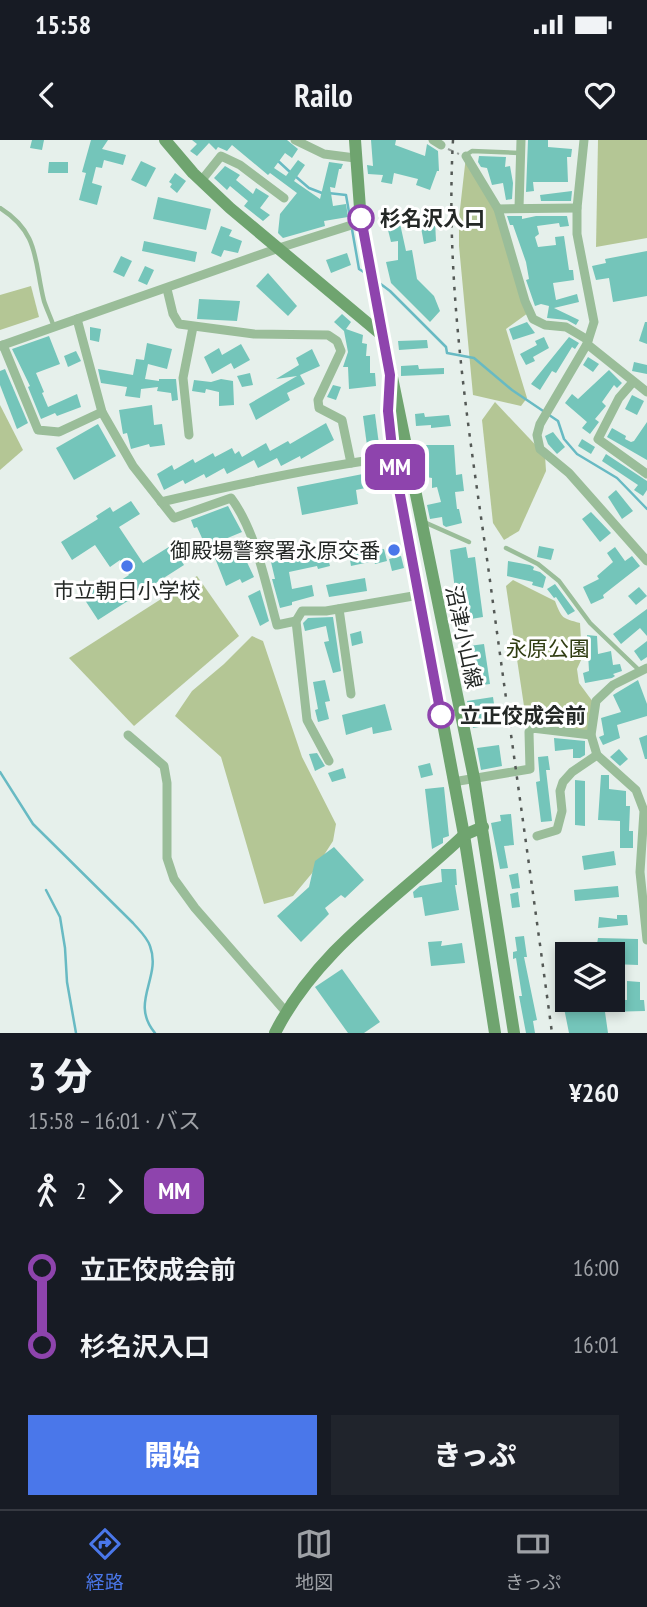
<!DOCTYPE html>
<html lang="ja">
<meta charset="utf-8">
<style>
body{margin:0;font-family:"PT Sans Narrow","Noto Sans JP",sans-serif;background:#20242c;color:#f1f3f6;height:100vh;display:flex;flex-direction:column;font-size:26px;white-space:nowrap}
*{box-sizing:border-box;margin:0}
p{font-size:23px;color:#9ea1a6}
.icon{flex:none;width:38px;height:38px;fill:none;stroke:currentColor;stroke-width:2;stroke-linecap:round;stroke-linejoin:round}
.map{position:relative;height:893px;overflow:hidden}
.side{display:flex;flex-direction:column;background:#171b24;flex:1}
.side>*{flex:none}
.badge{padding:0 14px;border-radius:10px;font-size:24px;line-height:46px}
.buttons{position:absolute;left:555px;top:802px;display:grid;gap:14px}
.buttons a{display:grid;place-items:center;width:70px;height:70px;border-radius:0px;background:#171b24;box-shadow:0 4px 10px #0003;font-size:35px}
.map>.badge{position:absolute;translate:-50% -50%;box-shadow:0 0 0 4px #fff}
.legs{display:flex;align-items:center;gap:10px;height:77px;padding:0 28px;font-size:23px}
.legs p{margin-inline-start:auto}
.summary{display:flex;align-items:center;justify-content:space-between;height:119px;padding:0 28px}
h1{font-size:38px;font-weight:800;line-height:52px}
.primary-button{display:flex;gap:14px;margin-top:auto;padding:14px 28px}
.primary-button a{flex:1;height:80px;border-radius:0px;background:#4a77ea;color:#fff;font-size:28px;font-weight:800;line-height:80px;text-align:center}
.primary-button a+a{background:#20242c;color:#f1f3f6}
ul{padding:0 28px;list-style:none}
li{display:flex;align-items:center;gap:24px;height:77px;font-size:26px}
li i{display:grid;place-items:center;width:10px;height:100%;margin:0 9px;background:currentColor}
li i::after{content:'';width:18px;height:18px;margin:-9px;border:5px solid;border-radius:50%;background:#171b24}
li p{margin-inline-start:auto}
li:first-child i{background:linear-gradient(#0000 50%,currentColor 0)}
li:last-child i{background:linear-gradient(currentColor 50%,#0000 0)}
.status{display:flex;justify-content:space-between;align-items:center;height:49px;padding:0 35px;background:#171b24;direction:ltr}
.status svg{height:19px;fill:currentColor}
header{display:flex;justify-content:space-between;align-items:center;height:91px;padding:0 28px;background:#171b24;font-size:32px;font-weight:800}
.tab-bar{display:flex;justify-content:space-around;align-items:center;height:98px;border-top:2px solid #363941;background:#171b24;font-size:19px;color:#9ea1a6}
.tab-bar a{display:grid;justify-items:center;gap:4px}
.tab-bar .active{color:#4a77ea}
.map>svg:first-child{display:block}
.green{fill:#b4c695}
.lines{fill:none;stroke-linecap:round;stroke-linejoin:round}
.stream{stroke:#68bac3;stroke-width:2.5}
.building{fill:#74c5ba}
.path{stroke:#979f9b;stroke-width:2;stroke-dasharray:5 5;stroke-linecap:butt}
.lane{stroke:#9abd99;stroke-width:4.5}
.street{stroke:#9abd99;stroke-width:9}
.secondary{stroke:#6fa46f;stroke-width:12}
.rail{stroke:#545956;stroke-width:2.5;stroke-dasharray:3.5 7;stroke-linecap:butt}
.line-1-casing{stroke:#fff;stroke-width:16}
.line-1{stroke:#8e44ad;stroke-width:10}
.stop-1-dot{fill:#fff;stroke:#8e44ad;stroke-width:3.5}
.poi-dot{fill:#4a77ea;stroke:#fff;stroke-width:2.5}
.labels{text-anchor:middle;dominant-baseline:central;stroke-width:6;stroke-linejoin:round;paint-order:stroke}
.stop-label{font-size:21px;font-weight:bold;fill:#242826;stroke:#fff;text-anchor:start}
.poi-label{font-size:21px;fill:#242826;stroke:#fff;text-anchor:end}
.street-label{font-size:21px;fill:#242826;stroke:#fff}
.park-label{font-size:21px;fill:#303d12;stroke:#fff}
</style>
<div class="status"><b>15:58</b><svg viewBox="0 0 49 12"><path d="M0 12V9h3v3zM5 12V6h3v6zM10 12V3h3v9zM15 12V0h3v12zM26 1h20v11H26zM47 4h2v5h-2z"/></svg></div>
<header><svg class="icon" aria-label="back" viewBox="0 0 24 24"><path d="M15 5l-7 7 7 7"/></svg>Railo<svg class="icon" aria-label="heart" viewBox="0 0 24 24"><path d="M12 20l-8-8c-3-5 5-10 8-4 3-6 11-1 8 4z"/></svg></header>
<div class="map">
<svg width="647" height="893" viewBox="0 0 647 893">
<rect width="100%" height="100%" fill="#e6f0eb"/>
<g class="green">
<path d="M598,0h49v98l-51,9z"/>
<path d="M466,16l28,51 34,106 -22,16 21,69 -6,8 -48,-11 -14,-149v-28z"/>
<path d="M31,146l8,31 -39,13v-35z"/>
<path d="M495,262l50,53 1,16 -27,60 -15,9 -11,-17 -11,-103z"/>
<path d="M0,265l23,45 -23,20z"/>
<path d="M197,436l42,60 -105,90 -65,-68z"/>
<path d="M513,440l42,21c7,18 7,17 25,22l2,35 -5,11 2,14 14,19 -3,31 -63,-7 -21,-140z"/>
<path d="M252,496l11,5 39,116 34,67 -3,17 -20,31 -20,24 -29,8 -43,-147 -46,-41 17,-25 32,-27z"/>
</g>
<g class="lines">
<g class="stream">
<path d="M277,20l13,12"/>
<path d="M295,36l14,12 13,5"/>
<path d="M328,53l18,2 13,74 8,5"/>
<path d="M378,142l12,9 56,56 1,6 27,5 38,32 46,31 6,18 13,15 40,24 30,31"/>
<path d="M0,632l33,52 100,99c6,7 14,14 17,23 12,32 -21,56 5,87"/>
<path d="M46,750l14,27 5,31 2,34 9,51"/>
</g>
</g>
<g class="building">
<path d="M32,0h12l-2,10 -12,-2z"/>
<path d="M91,0h17l-6,9 24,6 -3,10 -19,-5 -2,8 -6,-1 -4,16 10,3 -5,19 -18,-5 7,-27 -4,-1z"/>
<path d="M192,0h95l11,9 -6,9 -7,-5 -11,15 12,8 12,-16 7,5 -11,16 26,18 9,-37 14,2 -2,5h-2l-4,19 -5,-1 3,19 13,-2 2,13 -24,4 1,5 -42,12 -5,-5 2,-19 17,-21 -27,-20 -2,2 -36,-30 -5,6 -9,-4 -2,3 -7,-7 -12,13 -7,-5 7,-7z"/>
<path d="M371,0h25l-1,5 30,11 2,-12 11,7 1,20h-2l-7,19 -14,-5 2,-6 -24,-6 -2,11 -11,-2 2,-7 -15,-1 -1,-9 6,1z"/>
<path d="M528,0h20v7l24,2 -1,8h-4l1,25h-35l1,9 -8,1z"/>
<path d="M479,16l27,1 -1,10 5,-1 3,17 -1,16 -6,1 -3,-17 -11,2 -5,-17 -6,-1 -3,-5z"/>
<path d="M141,21l15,7 -10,19 -15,-7z"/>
<path d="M49,22h19v11h-20z"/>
<path d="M225,26l15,9 -4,5 17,14 3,-6 13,8 -9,12 10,7 -7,6 -19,-15 4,-5 -18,-15 -3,4 -13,-12z"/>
<path d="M175,33l11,8 -9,12 -7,-6 2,-3 -3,-2z"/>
<path d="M572,51l-1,10h-30l-1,-6z"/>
<path d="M158,57l53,12 -5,21 -53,-11z"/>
<path d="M507,76h15v3l14,-3h31l2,10 -9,1 -1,-4 -22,3 2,8 -4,3 3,10 18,-2 -1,-8 9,-1 5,34h4l1,10 -21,3 3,17 21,-6 2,8 -25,6 25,12 -3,5 -9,-5 -20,-2 2,-12 -8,-2 -6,2 -9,-26 3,-1 -3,-17 -13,-37h-3z"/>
<path d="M399,79l7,32 6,-1 5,29 17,17 6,15 -10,11 -39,-39 -5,-21 12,-2v-19l-7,1 -5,-20z"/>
<path d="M435,81l1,20 -12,3 -4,-22z"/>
<path d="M221,86l11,4 -3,6 13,5 -4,12 -14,-3 -3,7 -10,-4z"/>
<path d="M144,101l53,11 -2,10 -53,-11z"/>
<path d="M647,111v45l-34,6 -4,-24 -13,2 -4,-14 14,-3 -1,-4z"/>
<path d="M347,113l4,12 -20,8 -5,-13z"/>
<path d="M121,116l11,5 -8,16 -11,-5z"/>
<path d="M145,126l9,4 -7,15 -9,-4z"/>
<path d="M268,133l29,33 -9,10 -32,-30z"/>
<path d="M199,159l41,2 -3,20 -40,-2z"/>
<path d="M342,174l9,8 -5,7 17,6 -1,8 5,1 -1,12h4v17h5l1,13 -27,3 -1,-22h-5l5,-15 -4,-21 -10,-9z"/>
<path d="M527,182l8,11 -22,7 -4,-11z"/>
<path d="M645,182h2v22l-8,-3z"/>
<path d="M90,187l11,2 -2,13 -9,-2z"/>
<path d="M49,196l11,28 -24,9 8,19 -2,1 6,14 29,-13 4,13 -24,9 -2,-3 -14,6 -13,-32 2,-1 -18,-37z"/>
<path d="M544,197l5,11 -16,9 2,4 -9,4 -6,-11 17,-9 -2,-4z"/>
<path d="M569,197l10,6 -4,6 -3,-2 -16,26 -4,-2 -12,19 -9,-6z"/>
<path d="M427,200l1,8 -29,2 -1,-9z"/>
<path d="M147,203l25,6 -5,20 -19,-5 -3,15 14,2v-2h17l2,21 -6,1 -1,-8 -14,-2 1,-4 -17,2 -1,9 -15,-2 2,-9 -26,-4 -3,-14 35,6 3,-16 8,1z"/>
<path d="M241,204l9,16 -16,9 -3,-6 -19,11 -8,-17 15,-9 3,7z"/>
<path d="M312,209l8,17 -20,9 5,9 -18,9 3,7 -34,20 -7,-16 48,-28 -21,3 23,-14 -3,-7z"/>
<path d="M76,211l5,10 -13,6 -4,-11z"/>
<path d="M588,217l11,7 -6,8 -10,-7z"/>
<path d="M634,222l13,3v9l-15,-3z"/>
<path d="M418,225l1,4 25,-1v6l-43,2v-10z"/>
<path d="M5,229l23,54 -11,6 -17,-44v-14z"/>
<path d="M609,230l13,13 -5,5 -3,-3 -12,17 4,4 -11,13 4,3 -9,12 -8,-6 5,-6 -22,-19 7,-9 6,5z"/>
<path d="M250,233l3,12 -11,2 -5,-11z"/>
<path d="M221,239l12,2 1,24 -15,1v-14l-13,-3 -1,4 -13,-2 2,-11 17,2z"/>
<path d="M333,245l8,2 -5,13 -9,-3z"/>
<path d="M632,255l12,6 -7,14 -12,-6z"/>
<path d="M152,265l2,20 8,-1 3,21 -15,2 -1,-3 -18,5 -4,-16 -4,1 -4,-24z"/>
<path d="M424,273l1,4 24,-2 2,11 -20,2v-3l-15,1 -1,-12z"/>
<path d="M375,274l5,38 -12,1 -5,-37z"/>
<path d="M647,282v38l-40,-23 5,-9 14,8 -1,3 6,3 3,-1z"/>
<path d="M326,283l8,17 -33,19 -1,-3 -19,10 -4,-8 -19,10 -4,-8 -27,14 -3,-6 -18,10 -2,-4 -19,10 -2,-4 -19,10 -7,-16 15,-9 2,5 19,-11 2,4 18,-10 2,4 17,-9 3,6 4,-3 3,6 24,-14 4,8 18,-10 2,3z"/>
<path d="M98,284l18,32 -42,24 -18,-32z"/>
<path d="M553,292l12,15 -8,7 -9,-10 -3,-8z"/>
<path d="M582,299l13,8 -4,7 -13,-8z"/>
<path d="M415,305h39l2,30 6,-1 2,17 -9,1 2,17h2l3,14 -16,4 -3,-2 -1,-8 -12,2 -3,-14 14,-3 -4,-15 -5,1v-10l-11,-2 -1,-7h6v-18l-10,1z"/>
<path d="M606,314l41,27v9l-4,6 -9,-6 4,-5 -36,-24z"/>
<path d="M383,330l2,14 -29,6 2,14 -56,11 -5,-28z"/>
<path d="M616,350l17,21 -11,8 -14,-22z"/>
<path d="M131,361l9,13 -21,13 24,36 29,-18 12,20 -86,55 -17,-26 11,-8 6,9 31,-20 -9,-15 -10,7 -15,-22 -23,15 -11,-18 37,-23 -2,-3 14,-9 3,5z"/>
<path d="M228,366l14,26 -36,15 -9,-20 -3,1 -3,-8z"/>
<path d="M591,372l20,21 -11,9 -18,-23z"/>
<path d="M247,405l4,10 -6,3 9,19 -12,6 -2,-4 -14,7 -11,-28z"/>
<path d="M539,406l15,3 -3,11 -14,-3z"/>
<path d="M466,407l2,11 7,-1 8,60 -24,4 -9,-71z"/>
<path d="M615,407l10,14 7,-5 8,10 -37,29 1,3 -13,6 -8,-17 16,-8 -2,-3 16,-14 -6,-9z"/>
<path d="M384,409l3,12 -12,3 -1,-3 -23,5 -2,-12 12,-3v3z"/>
<path d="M327,414l3,12 -12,3 -1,-3 -28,6 3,17 20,-4 2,11 -22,6v3l-12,3 -8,-29h3l-4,-17z"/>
<path d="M401,416l3,12 -12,3 -3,-12z"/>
<path d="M508,421l22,4 4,2 -1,3 7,2 6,5 -3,11 -11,-3 1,-3 -26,-6z"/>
<path d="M365,438l2,13 -38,6 -3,-12z"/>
<path d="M555,444l20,27 -7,4 -12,-18 -2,1 -7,-9z"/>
<path d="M639,447l8,9 -11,9 -8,-9z"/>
<path d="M260,450l9,31 -9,5 -12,-30z"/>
<path d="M647,469v27l-7,-8 -19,16 -8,-10z"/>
<path d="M333,477l8,54 -8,2 -9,-31 5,-1 -3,-15 -21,5 -2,-8 5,-5z"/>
<path d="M361,491l2,12 -11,3 -2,-12z"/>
<path d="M587,495l10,1 1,18 13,-3 2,14 7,-1 2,7 -9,3 2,2 -3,2 -27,5 -2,-10 6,-2z"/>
<path d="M647,501v16l-6,4 -7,-10z"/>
<path d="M484,504l6,40 -15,2 -6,-40z"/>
<path d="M325,540l5,21 -5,1 4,17 -11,3 -3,-12 3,-1 -5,-27z"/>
<path d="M638,540l9,24v12l-30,9 3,13 -17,7 -4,-8 5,-2 -3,-17 20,-6 -8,-17z"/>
<path d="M493,557l4,27 -24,4 -6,-27z"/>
<path d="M385,564l7,26 -19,4 -1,-7 -26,8 -4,-20z"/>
<path d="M647,595v24h-2l-6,-21z"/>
<path d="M554,598l31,3v14l-5,3h-7v-9l-18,2z"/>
<path d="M499,605l3,21 -21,4 -4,-22z"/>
<path d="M619,609l9,10 -8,7 -10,-9z"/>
<path d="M317,613l8,13 -10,5 -6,-17z"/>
<path d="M548,616l2,14h-4l6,51 -11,1 -5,-40 4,-1 -2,-24z"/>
<path d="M430,623l3,12 -12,3 -3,-12z"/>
<path d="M343,628l3,10 -14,4 -4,-9z"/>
<path d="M601,635h8v14l17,2v15h4l-1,25h4v17h-13v-27l-22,-1z"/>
<path d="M575,640l10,1v45l-10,-1z"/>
<path d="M444,647l5,49 -6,2v5l-11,6 -7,-60z"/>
<path d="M511,674l3,31 -10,1 4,22 -8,1 -9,-46 10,-2 -1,-6z"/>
<path d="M334,707l30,33 -19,18 -4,-3 -16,13 4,6 -28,28 -24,-26 32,-29 6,-26z"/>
<path d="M614,711l2,14 -32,5 -2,-14z"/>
<path d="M441,729h15l1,16h-2l4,25 -34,6 -3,-19 -8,1 -1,-6 7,-6 22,-4z"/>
<path d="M518,733l2,15 -8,1 -3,-14z"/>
<path d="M618,746l1,11 -44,4 -1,-11z"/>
<path d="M518,752l2,15 -8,1 -2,-14z"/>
<path d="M617,775h10l1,10 -30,3 1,-11 18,2z"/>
<path d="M524,796l3,21h-3l13,63 -4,1 2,12h-9l-7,-37h3l-6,-38 -3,1v-7l4,-1 -2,-14z"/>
<path d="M598,798l40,1v26l-26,-1v-12l-16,-2z"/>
<path d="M442,801l-1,5 21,-3 3,20 -34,3 -3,-24z"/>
<path d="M342,829l38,53 -16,11h-16l-33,-46z"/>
<path d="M627,841l13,1v18h4l1,11 -40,1 3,21h-39l-6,-30 24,-4 40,1z"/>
</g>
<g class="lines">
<path class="path" d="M448,9l11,5"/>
<g class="lane">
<path d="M466,15l6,-4 47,2"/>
<path d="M0,68c40,25 34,54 44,93 3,9 7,17 10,26"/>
<path d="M424,382l45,20"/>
<path d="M506,408l32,16 21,17 31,42 50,48"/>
</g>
<g class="street">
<path d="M295,0l29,14 31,4"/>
<path d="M433,0l8,5"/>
<path d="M584,0l-7,68v26l17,88 -7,22 -47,80 -3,11 3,14 29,24 78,88"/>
<path d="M466,16l32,53 27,92 8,18 12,6 21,2 22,13"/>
<path d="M201,41l20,-25 19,9 44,33"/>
<path d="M519,68l2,-68"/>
<path d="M498,69l79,-1"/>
<path d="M167,149l6,25 6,10 75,10 74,1 9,6 4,10 -23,49 1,8 23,12 9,43"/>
<path d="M77,179l25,93 31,54 41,52 57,-20c25,33 35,88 46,127l19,-4"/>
<path d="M587,204l60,48"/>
<path d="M3,205l35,85 21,2 43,-20"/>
<path d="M0,206l279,-98 82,-26"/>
<path d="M633,242l-14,16 -21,41 49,35"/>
<path d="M189,295l-6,-57 10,-51"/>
<path d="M161,362c76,-18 154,-35 232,-45"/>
<path d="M339,469l12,85"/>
<path d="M647,528l-34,17 -17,16 -5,34 6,20 39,35 8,21 -4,61 7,68"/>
<path d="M128,595l36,31 3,17v75l7,21 21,29 91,104"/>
<path d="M329,621l-22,-41 -11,-99 6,-10h24l93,-16"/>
<path d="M453,642l77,-13 -1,-37 3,-4 59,7"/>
<path d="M537,696l20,-6 5,-19 -2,-20 3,-9 9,-10 25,-17"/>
</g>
<g class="secondary">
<path d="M165,0l28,33 37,35 153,128"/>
<path d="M355,0l6,82 6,33 107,523 40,255"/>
<path d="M389,248l-1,23 5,46 71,378 31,198"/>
<path d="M275,893c42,-84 123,-135 189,-198l19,-8"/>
</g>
<path class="rail" d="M453,0c-8,143 15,285 35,426 21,156 43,311 64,467"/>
</g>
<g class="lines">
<g class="line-1-casing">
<path id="line-1" d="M361,78l29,157 -2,36 5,46 48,258"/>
</g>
<use href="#line-1" class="line-1"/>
</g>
<g class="stop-1-dot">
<circle cx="361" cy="78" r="12"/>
<circle cx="441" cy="575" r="12"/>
</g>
<g class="poi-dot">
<circle cx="394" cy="410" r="7"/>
<circle cx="127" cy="426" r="7"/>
</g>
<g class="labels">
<g class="stop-label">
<text x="380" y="78">杉名沢入口</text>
<text x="460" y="575">立正佼成会前</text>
</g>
<g class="poi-label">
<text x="380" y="410">御殿場警察署永原交番</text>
<text x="127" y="450" text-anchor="middle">市立朝日小学校</text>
</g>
<g class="street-label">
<text transform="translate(464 497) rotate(78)">沼津小山線</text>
</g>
<g class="park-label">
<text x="548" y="508">永原公園</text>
</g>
</g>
</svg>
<div class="buttons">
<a><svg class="icon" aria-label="layers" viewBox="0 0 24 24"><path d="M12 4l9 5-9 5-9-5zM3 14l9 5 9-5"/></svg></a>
</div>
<b class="badge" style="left:395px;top:327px;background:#8e44ad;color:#fff">MM</b>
</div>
<section class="side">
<div class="summary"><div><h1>3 分</h1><p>15:58 – 16:01 · バス</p></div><b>¥260</b></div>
<div class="legs"><svg class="icon" aria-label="walk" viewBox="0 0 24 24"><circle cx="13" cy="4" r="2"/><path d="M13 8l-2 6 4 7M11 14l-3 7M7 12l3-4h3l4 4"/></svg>2<svg class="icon" aria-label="forward" viewBox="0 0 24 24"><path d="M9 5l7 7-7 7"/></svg><b class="badge" style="background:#8e44ad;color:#fff">MM</b></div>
<ul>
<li><i style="color:#8e44ad"></i><b>立正佼成会前</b><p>16:00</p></li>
<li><i style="color:#8e44ad"></i><b>杉名沢入口</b><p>16:01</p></li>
</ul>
<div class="primary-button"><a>開始</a><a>きっぷ</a></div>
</section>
<nav class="tab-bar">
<a class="active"><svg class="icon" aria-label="directions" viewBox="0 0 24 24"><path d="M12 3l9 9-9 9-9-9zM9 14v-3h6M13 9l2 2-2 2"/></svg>経路</a>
<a><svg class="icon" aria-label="map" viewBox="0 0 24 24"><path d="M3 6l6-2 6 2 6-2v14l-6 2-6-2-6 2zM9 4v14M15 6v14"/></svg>地図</a>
<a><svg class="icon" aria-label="tickets" viewBox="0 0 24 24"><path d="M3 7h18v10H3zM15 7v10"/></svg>きっぷ</a>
</nav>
